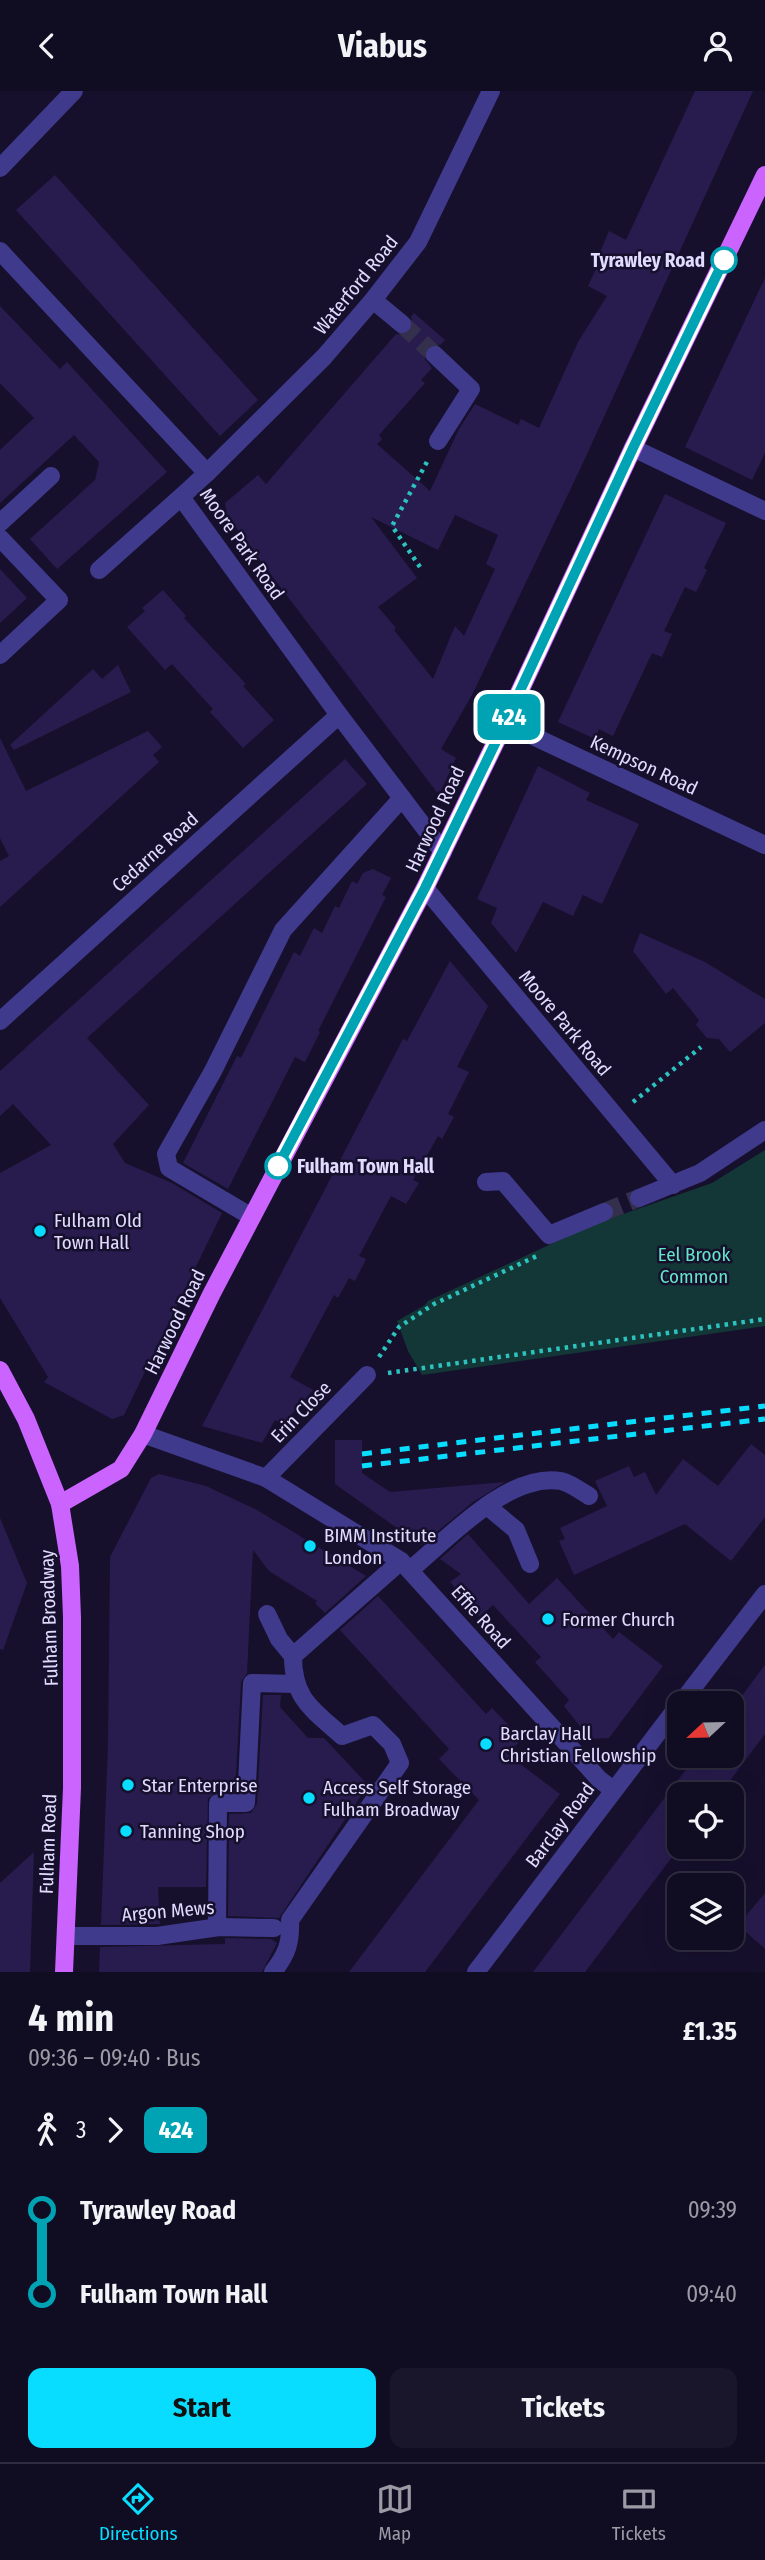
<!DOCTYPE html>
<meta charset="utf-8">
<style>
body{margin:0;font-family:"Fira Sans Condensed",sans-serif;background:#19152a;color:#f1f3f6;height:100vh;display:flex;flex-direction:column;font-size:26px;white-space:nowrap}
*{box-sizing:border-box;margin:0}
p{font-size:23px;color:#9c9ba5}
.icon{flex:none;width:38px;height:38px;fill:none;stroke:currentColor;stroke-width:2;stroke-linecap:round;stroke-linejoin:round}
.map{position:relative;height:1881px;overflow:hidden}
.side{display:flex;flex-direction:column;background:#100c22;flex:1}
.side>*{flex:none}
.badge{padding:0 14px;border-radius:10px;font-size:24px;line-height:46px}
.needle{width:46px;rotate:248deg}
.fabs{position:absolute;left:667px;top:1600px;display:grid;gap:14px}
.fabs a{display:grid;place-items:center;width:77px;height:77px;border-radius:14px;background:#100c22;box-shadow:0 7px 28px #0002,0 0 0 2px #302c40;font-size:35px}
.map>.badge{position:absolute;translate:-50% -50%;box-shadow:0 0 0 4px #fff}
.legs{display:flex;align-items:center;gap:10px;height:77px;padding:0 28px;font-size:23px}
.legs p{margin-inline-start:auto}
.overview{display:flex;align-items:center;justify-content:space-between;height:119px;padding:0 28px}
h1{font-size:38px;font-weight:700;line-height:52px}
.action{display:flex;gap:14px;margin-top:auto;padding:14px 28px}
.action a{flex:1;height:80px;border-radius:14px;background:#08ddff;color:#111;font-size:28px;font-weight:700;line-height:80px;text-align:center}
.action a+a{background:#19152a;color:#f1f3f6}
ul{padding:0 28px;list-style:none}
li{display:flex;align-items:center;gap:24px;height:84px;font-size:26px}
li i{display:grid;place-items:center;width:10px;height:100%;margin:0 9px;background:currentColor}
li i::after{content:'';width:18px;height:18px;margin:-9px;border:5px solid;border-radius:50%;background:#100c22}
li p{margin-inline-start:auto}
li:first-child i{background:linear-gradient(#0000 50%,currentColor 0)}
li:last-child i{background:linear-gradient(currentColor 50%,#0000 0)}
header{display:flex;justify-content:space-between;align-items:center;height:91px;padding:0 28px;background:#100c22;font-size:32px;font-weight:700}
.menu{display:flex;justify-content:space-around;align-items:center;height:98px;border-top:2px solid #302c40;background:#100c22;font-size:19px;color:#9c9ba5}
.menu a{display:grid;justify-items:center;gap:4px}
.menu .current{color:#08ddff}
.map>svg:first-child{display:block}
.green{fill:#133737}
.building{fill:#281c4e;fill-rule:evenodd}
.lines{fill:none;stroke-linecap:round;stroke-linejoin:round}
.minor-tunnel{stroke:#342f4c;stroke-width:18;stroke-dasharray:18 9;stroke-linecap:butt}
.path{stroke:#2cc3bf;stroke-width:4.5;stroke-dasharray:3.5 5;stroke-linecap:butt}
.minor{stroke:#403a8d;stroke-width:18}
.major{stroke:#cb63ff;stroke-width:18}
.rail{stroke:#08ddff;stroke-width:5;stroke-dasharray:10 9;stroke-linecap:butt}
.line-1-casing{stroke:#fff;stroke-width:16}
.line-1{stroke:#00a3b4;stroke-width:10}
.stop-1-dot{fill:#fff;stroke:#00a3b4;stroke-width:3.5}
.poi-dot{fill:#08ddff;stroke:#16102d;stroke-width:2.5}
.labels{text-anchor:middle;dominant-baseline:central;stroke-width:5;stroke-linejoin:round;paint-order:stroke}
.stop-label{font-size:19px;font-weight:bold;fill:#e1dcff;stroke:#16102d;text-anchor:end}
.street-label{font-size:19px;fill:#e1dcff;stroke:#16102d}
.poi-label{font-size:19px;fill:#e1dcff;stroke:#16102d;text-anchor:start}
.park-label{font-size:19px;fill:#62e5c9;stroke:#16102d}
</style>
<header><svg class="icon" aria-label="back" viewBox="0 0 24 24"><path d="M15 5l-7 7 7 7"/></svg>Viabus<svg class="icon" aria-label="person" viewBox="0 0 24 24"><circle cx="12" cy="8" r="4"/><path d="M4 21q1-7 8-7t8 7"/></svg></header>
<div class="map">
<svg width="765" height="1881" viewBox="0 0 765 1881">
<rect width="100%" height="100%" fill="#16102d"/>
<path class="green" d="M765,1059v176l-343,49 -14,-24 -11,-30 28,-16 3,-4 164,-76 120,-42z"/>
<g class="building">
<path d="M695,0h58l-171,374 -109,228 -32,56 15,9 -17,37 -177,-232 -35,-48 -2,-12 33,-28 8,9 130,-150 9,1 5,-3 3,-7 -2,-8 3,-4 31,27 -5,5 -8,-1 -6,4 -2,10 8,10 -11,12 4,3 -46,52 3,4 -5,5 53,47 29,-62 16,-25 43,21 3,-6 18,9 39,-86 29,-46 -19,-10 15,-32 -3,-2 9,-21 17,9zM455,424l43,20 -12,29 9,5 -31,67 -9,-10 -22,53 -39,-49 2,-2 -18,-21 39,-29 -46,-61 67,33z"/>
<path d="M55,84l203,225 -38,36 -204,-226z"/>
<path d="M765,187v175l-13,27 -67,-33z"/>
<path d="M0,215l60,63 7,-7 100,110 -110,97 -27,-30 65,-59 4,-18 -25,-27 -74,68v-53l34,-32 -34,-35z"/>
<path d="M665,403l61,29 -22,45 3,2 -11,22 -11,-5 -21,44 8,3 -10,23 -10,-4 -39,83 -14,-7 -4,10 -37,-17z"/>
<path d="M0,478l27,29 -27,25z"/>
<path d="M163,499l23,26 -2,2 62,66 -3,2 31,34 -31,28 -33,-36 3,-3 -41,-45 -7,6 -38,-43 18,-16 -3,-3z"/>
<path d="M118,574l13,27 -117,58 -4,-5 83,-76 9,10z"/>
<path d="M148,640l14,16 -9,8 6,7 -159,145v-46l9,-5 -9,-18v-100l26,53z"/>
<path d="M345,668l22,25 -280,254 62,67 -36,39 12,19 47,20 50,30 -98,202 -12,4 -68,-37 4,-5 -48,-79v-125l51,-28 -38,-41 -13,12v-45z"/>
<path d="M538,675l52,27 -4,7 53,24 -37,80 -19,-9 -10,21 -30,-14 -27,51 -25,-30 6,-15 -20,-9z"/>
<path d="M373,778l18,9 -9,17 4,2 -68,134 2,1 -15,30 -10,-5 -67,132 -45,-26 54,-107 4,2 53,-106 6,4 14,-28 8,5 13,-27 4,2 13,-27 5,3 6,-11z"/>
<path d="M640,842l65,29 60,37v24l-35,29 -11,-13 -12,-1 -11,-13 3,-5 -26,-32 -7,6 -33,-43z"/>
<path d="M450,870l38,45 -31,61 12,5 -21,42 6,3 -12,22 -4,-3 -25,44 6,3 -13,21 -15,-8 -32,60 7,3 -11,22 -6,-3 -11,20 -4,-3 -44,82 23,13 -30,34 -8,-4 -13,23 -60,-17 201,-387 4,2z"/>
<path d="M335,1349h27v33l28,19 115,-10 -32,20 -52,43 -86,-61z"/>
<path d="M751,1353l14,11v62l-34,44 -46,-37 -111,51 -15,-34 6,-2 -5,-11 47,-22 -12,-25 34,-15 5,11 11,-5 11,23 27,-36 35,27z"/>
<path d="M159,1383l47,12 51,24 109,66 -41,37 -10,-10 2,-2 -48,-30 -16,-21 -6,123 -6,9 -6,110h-18l-9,6 -2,89h-48l2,37 -59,1 7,-181 2,-187 41,-79z"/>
<path d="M0,1427l27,65 -24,67 -3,-1z"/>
<path d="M468,1443l61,70 28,-26 56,61 6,-7 44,34 -54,72 -19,1 -26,-33 5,-6 -34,-38 6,-5 -48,-52 -13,12 -30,-35 11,-8 -21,-15z"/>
<path d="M378,1505l108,118 6,-6 30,31 -15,15 53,40 -135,178h-76l130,-172 -40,-41 10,-10 -109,-119z"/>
<path d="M765,1574v69l-45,60h-41v54l-94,124h-52l164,-217h35v-46z"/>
<path d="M263,1604h18l-1,12 28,31h16l44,47 -89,133 -51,-2 1,-102 22,-1 6,-9z"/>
<path d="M34,1761l-4,120h-30v-89z"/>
<path d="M765,1802v56l-27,-24z"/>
<path d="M225,1847l46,1 6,4 -15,29h-163l1,-25 125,-3z"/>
</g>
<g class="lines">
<g class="minor-tunnel">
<path d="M402,233l33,31"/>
<path d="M604,1121l35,-14"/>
</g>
<g class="path">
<path d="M420,476l-28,-41 36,-66"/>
<path d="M633,1011l68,-55"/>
<path d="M379,1266l20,-30 35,-23 105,-49"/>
<path d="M388,1282l377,-54"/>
</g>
<g class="minor">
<path d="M0,77l74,-77"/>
<path d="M0,160l207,222 -26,24 158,218 104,137"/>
<path d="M373,209l29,24"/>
<path d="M435,264l36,34 -33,52"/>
<path d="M633,357l132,63"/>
<path d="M207,382l117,-116 49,-57 45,-58 73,-151"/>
<path d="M0,432l51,-47"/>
<path d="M0,447l59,62 -59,55"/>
<path d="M99,479l82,-73"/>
<path d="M505,632l260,122"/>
<path d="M425,797l248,297"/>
<path d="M0,930l339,-306"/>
<path d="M486,1091l17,-1 46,54 55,-23"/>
<path d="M639,1107l61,-25 65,-43"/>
<path d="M252,1126l-83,-49 -3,-14 47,-83 70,-141 119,-132"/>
<path d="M143,1343l123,44 135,83 198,218 14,11"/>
<path d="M266,1387l101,-103"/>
<path d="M487,1415l29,24 14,34"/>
<path d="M410,1479c38,-31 98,-98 151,-89 9,2 20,10 28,15"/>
<path d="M267,1523l12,25 14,17"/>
<path d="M681,1612l84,-109"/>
<path d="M217,1836l1,-124h28l6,-120 44,1"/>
<path d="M66,1845h91l62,-9 55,1"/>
<path d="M273,1881c14,-18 18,-29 17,-52l110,-157 -8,-19 -19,-19 -31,11c-30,-27 -49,-37 -49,-80l108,-95"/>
<path d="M476,1881l203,-267"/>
</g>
<g class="major">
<path d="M0,1279l26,49 34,85 10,62 2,51v171l-8,184"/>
<path d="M60,1413l61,-35 22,-35 69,-141 213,-405 80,-165 128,-275 132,-273"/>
</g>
<g class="rail">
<path d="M362,1363l403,-48"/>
<path d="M362,1375l403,-47"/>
</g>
</g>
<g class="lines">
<g class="line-1-casing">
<path id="line-1" d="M278,1075l147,-278 80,-165 128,-275 91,-188"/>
</g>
<use href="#line-1" class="line-1"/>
</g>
<g class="stop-1-dot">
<circle cx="724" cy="169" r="12"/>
<circle cx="278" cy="1075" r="12"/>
</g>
<g class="poi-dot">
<circle cx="40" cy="1140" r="7"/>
<circle cx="310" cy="1455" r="7"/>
<circle cx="548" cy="1528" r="7"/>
<circle cx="486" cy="1653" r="7"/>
<circle cx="128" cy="1694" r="7"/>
<circle cx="309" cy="1707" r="7"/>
<circle cx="126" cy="1740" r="7"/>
</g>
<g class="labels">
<g class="stop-label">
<text x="705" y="169">Tyrawley Road</text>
<text x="297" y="1075" text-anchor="start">Fulham Town Hall</text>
</g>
<g class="street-label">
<text transform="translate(356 194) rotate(-51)">Waterford Road</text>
<text transform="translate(242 453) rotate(55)">Moore Park Road</text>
<text transform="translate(644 674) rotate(25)">Kempson Road</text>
<text transform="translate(435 728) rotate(-65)">Harwood Road</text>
<text transform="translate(155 761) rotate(-42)">Cedarne Road</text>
<text transform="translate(565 932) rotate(50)">Moore Park Road</text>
<text transform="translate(175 1231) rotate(-64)">Harwood Road</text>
<text transform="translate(301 1321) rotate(-46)">Erin Close</text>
<text transform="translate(481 1526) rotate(48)">Effie Road</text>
<text transform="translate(49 1527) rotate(-92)">Fulham Broadway</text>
<text transform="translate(560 1734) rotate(-53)">Barclay Road</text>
<text transform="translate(48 1753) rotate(-88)">Fulham Road</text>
<text transform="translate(168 1820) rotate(-5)">Argon Mews</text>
</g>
<g class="poi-label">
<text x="54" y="1129">Fulham Old<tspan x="54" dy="22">Town Hall</tspan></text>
<text x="324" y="1444">BIMM Institute<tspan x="324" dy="22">London</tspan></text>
<text x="562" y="1528">Former Church</text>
<text x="500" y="1642">Barclay Hall<tspan x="500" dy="22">Christian Fellowship</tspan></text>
<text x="142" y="1694">Star Enterprise</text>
<text x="323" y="1696">Access Self Storage<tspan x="323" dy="22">Fulham Broadway</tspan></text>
<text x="140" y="1740">Tanning Shop</text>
</g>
<g class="park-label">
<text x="694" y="1163">Eel Brook<tspan x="694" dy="22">Common</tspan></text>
</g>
</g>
</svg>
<div class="fabs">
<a><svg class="needle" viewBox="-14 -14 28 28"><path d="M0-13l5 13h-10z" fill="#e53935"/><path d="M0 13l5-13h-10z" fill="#9c9ba5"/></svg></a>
<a><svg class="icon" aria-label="locate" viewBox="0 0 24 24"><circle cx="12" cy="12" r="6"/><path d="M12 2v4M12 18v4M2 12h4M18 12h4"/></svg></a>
<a><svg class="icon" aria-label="layers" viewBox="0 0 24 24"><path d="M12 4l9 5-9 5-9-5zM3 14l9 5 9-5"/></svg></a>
</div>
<b class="badge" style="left:509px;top:626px;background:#00a3b4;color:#fff">424</b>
</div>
<section class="side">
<div class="overview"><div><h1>4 min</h1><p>09:36 – 09:40 · Bus</p></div><b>£1.35</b></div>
<div class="legs"><svg class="icon" aria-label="walk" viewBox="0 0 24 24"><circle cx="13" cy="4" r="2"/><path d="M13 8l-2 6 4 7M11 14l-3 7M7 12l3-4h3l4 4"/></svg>3<svg class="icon" aria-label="forward" viewBox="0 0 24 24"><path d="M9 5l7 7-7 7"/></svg><b class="badge" style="background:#00a3b4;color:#fff">424</b></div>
<ul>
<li><i style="color:#00a3b4"></i><b>Tyrawley Road</b><p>09:39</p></li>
<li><i style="color:#00a3b4"></i><b>Fulham Town Hall</b><p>09:40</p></li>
</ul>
<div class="action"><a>Start</a><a>Tickets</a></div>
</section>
<nav class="menu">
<a class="current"><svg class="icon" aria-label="directions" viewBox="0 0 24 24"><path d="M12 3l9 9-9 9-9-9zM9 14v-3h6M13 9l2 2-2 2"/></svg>Directions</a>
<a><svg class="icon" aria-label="map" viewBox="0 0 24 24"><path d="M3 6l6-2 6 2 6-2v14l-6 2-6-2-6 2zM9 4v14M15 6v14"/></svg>Map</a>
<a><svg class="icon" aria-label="tickets" viewBox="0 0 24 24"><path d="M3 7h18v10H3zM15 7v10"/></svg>Tickets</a>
</nav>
